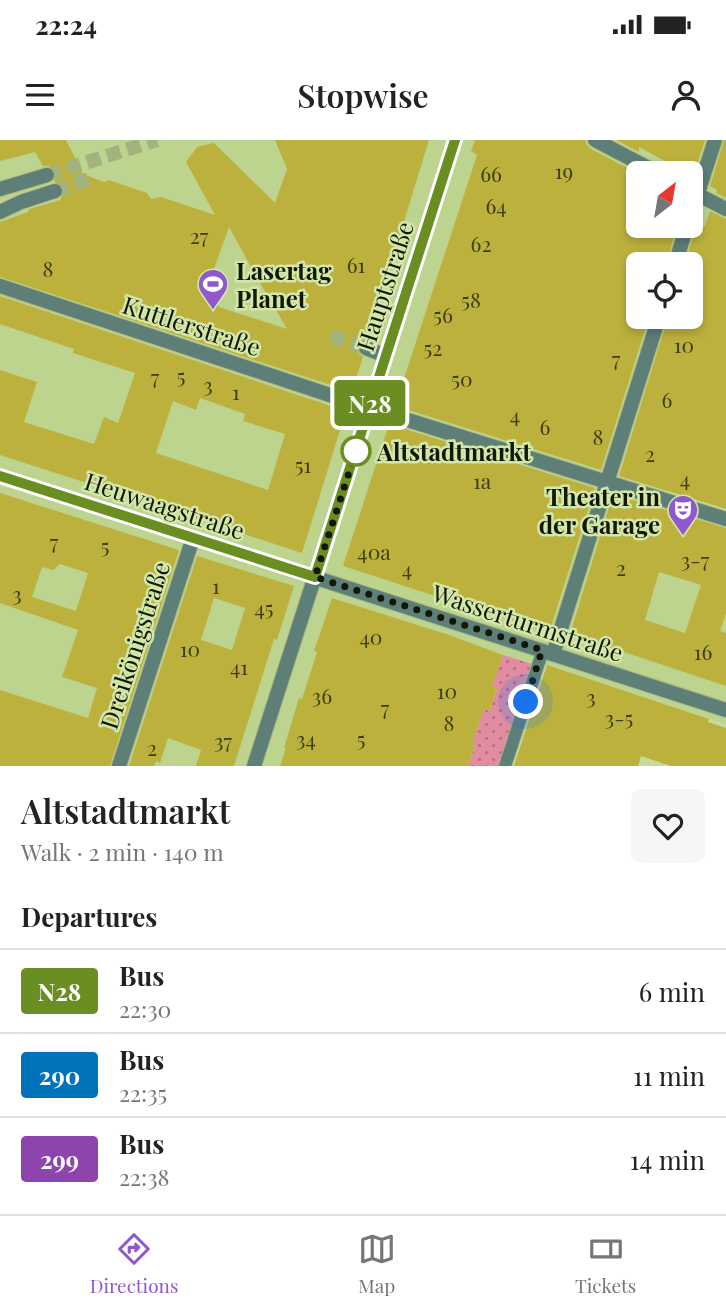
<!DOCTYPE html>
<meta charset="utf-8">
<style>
body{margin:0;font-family:"Playfair Display",serif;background:#f6f6f6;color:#222;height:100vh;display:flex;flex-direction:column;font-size:26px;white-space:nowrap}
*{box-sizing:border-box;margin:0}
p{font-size:23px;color:#767676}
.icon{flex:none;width:38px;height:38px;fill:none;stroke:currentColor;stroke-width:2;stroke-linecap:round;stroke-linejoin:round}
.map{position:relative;height:626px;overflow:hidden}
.sheet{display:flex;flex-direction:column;background:#fff;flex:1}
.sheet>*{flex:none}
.badge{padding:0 14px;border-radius:5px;font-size:24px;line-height:46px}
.needle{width:46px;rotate:31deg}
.fabs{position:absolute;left:626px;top:21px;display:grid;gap:14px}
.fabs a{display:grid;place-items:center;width:77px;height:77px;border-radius:10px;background:#fff;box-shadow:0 4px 10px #0003;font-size:35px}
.you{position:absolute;width:35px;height:35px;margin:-18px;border:5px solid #fff;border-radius:50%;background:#1a73e8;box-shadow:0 0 0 10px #1a73e833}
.map>.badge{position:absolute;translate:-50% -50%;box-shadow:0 0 0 4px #fff}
h2{padding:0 21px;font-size:26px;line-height:63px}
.round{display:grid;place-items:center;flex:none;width:74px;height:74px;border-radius:10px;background:#f6f6f6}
.head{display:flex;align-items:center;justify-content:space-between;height:119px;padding:0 21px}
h1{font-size:33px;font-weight:600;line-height:52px}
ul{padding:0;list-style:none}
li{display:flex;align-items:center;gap:21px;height:84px;padding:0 21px;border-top:2px solid #e0e0e0}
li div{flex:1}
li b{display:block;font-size:26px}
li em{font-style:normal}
li .badge{min-width:77px;font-weight:700;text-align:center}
.status{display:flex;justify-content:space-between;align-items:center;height:49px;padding:0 35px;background:#fff;direction:ltr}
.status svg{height:19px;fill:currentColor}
header{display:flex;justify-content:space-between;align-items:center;height:91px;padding:0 21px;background:#fff;font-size:32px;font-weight:600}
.menu{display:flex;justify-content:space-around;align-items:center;height:98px;border-top:2px solid #e0e0e0;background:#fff;font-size:19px;color:#767676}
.menu a{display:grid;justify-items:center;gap:4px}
.menu .on{color:#9057cf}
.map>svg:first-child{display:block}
.built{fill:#bdd48f;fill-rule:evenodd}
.garden{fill:url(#garden-dots)}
.building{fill:#bdb13d;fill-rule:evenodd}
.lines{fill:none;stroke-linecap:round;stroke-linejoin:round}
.street-tunnel{stroke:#a2b37e;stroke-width:14;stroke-dasharray:14 7;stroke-linecap:butt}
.lane-casing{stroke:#a6b781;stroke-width:14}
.street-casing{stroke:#a6b781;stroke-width:16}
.lane{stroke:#5e7e78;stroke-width:12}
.street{stroke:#5e7e78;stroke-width:14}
.line-casing{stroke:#fff;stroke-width:16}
.line{stroke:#6b8e23;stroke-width:10}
.walk{stroke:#121803;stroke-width:7;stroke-dasharray:0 12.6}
.stop-dot{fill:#fff;stroke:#6b8e23;stroke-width:3.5}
.labels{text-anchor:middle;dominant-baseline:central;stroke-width:5;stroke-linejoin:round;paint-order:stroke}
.number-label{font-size:21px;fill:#3d3e12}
.poi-label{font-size:24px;font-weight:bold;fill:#121803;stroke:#d3e7aa;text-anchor:start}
.street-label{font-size:24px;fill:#121803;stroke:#d3e7aa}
.stop-label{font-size:24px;font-weight:bold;fill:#121803;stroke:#d3e7aa;text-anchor:start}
</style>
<div class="status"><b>22:24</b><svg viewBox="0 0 49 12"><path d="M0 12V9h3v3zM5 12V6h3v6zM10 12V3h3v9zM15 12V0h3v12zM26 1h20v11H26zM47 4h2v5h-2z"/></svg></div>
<header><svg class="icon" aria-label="menu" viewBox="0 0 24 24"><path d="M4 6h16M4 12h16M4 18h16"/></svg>Stopwise<svg class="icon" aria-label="person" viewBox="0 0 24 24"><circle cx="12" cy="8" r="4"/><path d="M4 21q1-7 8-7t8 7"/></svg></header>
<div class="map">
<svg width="726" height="626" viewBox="0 0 726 626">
<defs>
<pattern id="garden-dots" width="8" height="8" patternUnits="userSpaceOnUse" patternTransform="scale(1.75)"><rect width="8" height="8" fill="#e28ca2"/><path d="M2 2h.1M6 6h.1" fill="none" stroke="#b67182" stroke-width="1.8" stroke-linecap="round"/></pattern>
</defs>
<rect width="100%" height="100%" fill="#c6da9d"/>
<path class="built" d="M0,0h726v153l-61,202 61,19v210l-181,-59 -13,-1 -33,102h-499zM639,33h52v53h-52zM639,124h52v53h-52z"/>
<path class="garden" d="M503,515l29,9 -33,102h-31l7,-20 -3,-2 12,-35 6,2 7,-22 -5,-2z"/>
<g class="building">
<path d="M0,0h66l17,34 21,8 5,-2 38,13 4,6 10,-2 54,18 -29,-53 11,-15 17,-4 61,60 12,-34 -12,-29h154l-61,199 -7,1 -4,5 1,8 5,4 -11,35 -352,-115v-55l28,-10 1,-3 31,-9 4,-8 -2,-8 -8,-2 2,-5 -2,-8 -5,-3h-6l-8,-14 -35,9zM229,87l27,49 31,53 -68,-22 -10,-24z"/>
<path d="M475,0h110l2,5 4,4 48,25v52h38l-11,38h-27v53h10l-48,153 -206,-64 82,-251 -6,-4z"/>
<path d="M616,0h89l-12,37 -2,-4h-4l-48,-26v5z"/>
<path d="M724,0h2v58l-10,-5 1,-3 -7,-4z"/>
<path d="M710,71l16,8v290l-107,-33 49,-159h23v-53h-6l11,-38h9z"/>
<path d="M0,156l346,115 -44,142 -162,-53v2l-16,-4 -28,-10v-2l-96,-31v-85l37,12 -13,40 70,22 10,-27 14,6 17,-50 -62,-20 1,-4 -74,-25zM200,258l45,16 -2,7 42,13 -17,56 -112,-37 17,-52 23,9z"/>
<path d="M389,284l206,64 -46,145 -206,-67z"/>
<path d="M0,353l179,57 -69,216h-110v-76l88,28 9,-30 -35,-11 16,-47 -78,-27zM60,424l28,9 -12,38 -44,-14 10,-30 11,3z"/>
<path d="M613,354l113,34v85l-6,18 6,2v53l-156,-52zM659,432l42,13 -16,48 -40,-13z"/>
<path d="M197,416l97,30 -17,54 -3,-1 -40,127h-38l5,-16 -33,-12 -8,25 -4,-2 -2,5h-25zM214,458l31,10 -13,42 -31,-10z"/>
<path d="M332,458l114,36 57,21 -11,32 5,1 -7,23 -6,-2 -12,35 3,1 -7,21h-188l6,-18h-2l15,-50 3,1 15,-47 -3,-1z"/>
<path d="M547,525l162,54 -1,3 18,6v38h-55l-30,-10 -3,10h-124z"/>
</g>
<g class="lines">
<g class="street-tunnel">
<path d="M47,35l110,-35"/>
<path d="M55,51l37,-13"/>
<path d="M331,196l35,12"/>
</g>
<g class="lane-casing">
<path id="lane" d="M505,626l38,-116"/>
</g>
<g class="street-casing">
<g id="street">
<path d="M595,0l63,33"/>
<path d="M0,49l47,-14"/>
<path d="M691,51l35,18"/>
<path d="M0,72l21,-10 34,-11"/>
<path d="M691,74l24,-74"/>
<path d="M675,124l12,-38"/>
<path d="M0,146l369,122 357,111"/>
<path d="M366,208l20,8"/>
<path d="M0,336l726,234"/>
<path d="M553,514l106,-337"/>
<path d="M119,626l74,-228"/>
<path d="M254,626l201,-626"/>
</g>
</g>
<use href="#lane" class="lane"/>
<use href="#street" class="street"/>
</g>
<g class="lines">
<g class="line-casing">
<path id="line" d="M0,336l315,101 140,-437"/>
</g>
<use href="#line" class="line"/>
<path class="walk" d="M356,311l-41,126 227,73 -16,52"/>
</g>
<defs>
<g id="stadium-pin" transform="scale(1.575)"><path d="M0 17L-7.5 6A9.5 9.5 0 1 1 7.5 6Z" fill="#9057cf" stroke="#d3e7aa"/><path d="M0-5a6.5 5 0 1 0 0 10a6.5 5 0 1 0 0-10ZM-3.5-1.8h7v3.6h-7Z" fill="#fff"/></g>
<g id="theatre-pin" transform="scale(1.575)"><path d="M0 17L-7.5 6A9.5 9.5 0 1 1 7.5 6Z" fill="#9057cf" stroke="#d3e7aa"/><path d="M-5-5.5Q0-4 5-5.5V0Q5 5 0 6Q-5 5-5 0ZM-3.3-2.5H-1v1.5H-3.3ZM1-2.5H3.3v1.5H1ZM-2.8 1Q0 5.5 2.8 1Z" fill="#fff"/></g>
</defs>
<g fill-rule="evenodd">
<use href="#stadium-pin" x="213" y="144"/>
<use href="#theatre-pin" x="683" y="370"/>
</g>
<circle class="stop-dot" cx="356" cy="311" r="14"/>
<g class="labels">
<g class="number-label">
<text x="564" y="30">19</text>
<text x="491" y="33">66</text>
<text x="496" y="65">64</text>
<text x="199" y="95">27</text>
<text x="481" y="103">62</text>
<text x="356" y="124">61</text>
<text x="48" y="128">8</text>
<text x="471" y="159">58</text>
<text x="443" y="174">56</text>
<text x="684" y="204">10</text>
<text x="433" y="207">52</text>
<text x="616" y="218">7</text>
<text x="181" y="235">5</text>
<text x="155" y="236">7</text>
<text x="462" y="238">50</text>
<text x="208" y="244">3</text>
<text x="236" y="251">1</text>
<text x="667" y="259">6</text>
<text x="515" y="274">4</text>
<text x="545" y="286">6</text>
<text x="598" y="296">8</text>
<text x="650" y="313">2</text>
<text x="303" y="324">51</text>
<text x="685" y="338">4</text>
<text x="482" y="340">1a</text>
<text x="54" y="401">7</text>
<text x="105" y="405">5</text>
<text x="374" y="411">40a</text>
<text x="695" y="419">3-7</text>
<text x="621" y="427">2</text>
<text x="407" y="428">4</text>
<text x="216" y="445">1</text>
<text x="17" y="453">3</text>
<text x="264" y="467">45</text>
<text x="371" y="496">40</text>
<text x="190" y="508">10</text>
<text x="703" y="511">16</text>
<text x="239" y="526">41</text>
<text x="447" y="550">10</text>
<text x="322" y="555">36</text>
<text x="591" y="556">3</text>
<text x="385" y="567">7</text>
<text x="619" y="577">3-5</text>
<text x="449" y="582">8</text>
<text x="306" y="598">34</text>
<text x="361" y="598">5</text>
<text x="223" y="600">37</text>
<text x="152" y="607">2</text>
</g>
<g class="poi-label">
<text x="236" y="130">Lasertag<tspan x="236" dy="28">Planet</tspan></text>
<text x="660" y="356" text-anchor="end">Theater in<tspan x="660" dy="28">der Garage</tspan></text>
</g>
<g class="street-label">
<text transform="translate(384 146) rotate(-72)">Hauptstraße</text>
<text transform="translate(192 185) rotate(18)">Kuttlerstraße</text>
<text transform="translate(165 365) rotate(18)">Heuwaagstraße</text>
<text transform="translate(528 482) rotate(18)">Wasserturmstraße</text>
<text transform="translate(134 505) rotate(-72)">Dreikönigstraße</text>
</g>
<g class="stop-label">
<text x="377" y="311">Altstadtmarkt</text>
</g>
</g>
</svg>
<div class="fabs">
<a><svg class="needle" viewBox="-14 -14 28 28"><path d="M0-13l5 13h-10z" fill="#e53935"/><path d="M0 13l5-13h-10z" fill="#767676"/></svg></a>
<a><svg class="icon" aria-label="locate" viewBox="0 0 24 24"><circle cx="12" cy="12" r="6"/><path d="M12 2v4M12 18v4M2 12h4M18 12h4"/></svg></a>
</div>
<div class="you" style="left:526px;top:562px"></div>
<b class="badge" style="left:370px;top:263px;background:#6b8e23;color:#fff">N28</b>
</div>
<section class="sheet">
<div class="head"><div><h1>Altstadtmarkt</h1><p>Walk · 2 min · 140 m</p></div><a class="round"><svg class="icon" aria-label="heart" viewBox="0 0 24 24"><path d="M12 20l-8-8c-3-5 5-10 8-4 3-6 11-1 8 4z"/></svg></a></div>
<h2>Departures</h2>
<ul>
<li><span class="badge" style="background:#6b8e23;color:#fff">N28</span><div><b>Bus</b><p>22:30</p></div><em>6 min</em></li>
<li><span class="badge" style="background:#0072bc;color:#fff">290</span><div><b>Bus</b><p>22:35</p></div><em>11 min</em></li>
<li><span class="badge" style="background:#8e44ad;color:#fff">299</span><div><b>Bus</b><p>22:38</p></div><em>14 min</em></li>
</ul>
</section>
<nav class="menu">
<a class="on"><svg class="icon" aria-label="directions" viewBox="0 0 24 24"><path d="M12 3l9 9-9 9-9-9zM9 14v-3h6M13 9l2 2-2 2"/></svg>Directions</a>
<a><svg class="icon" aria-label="map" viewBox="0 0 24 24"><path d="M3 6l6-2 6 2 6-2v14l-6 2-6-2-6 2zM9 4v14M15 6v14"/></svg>Map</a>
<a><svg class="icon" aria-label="tickets" viewBox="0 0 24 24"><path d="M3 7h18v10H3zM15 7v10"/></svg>Tickets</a>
</nav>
